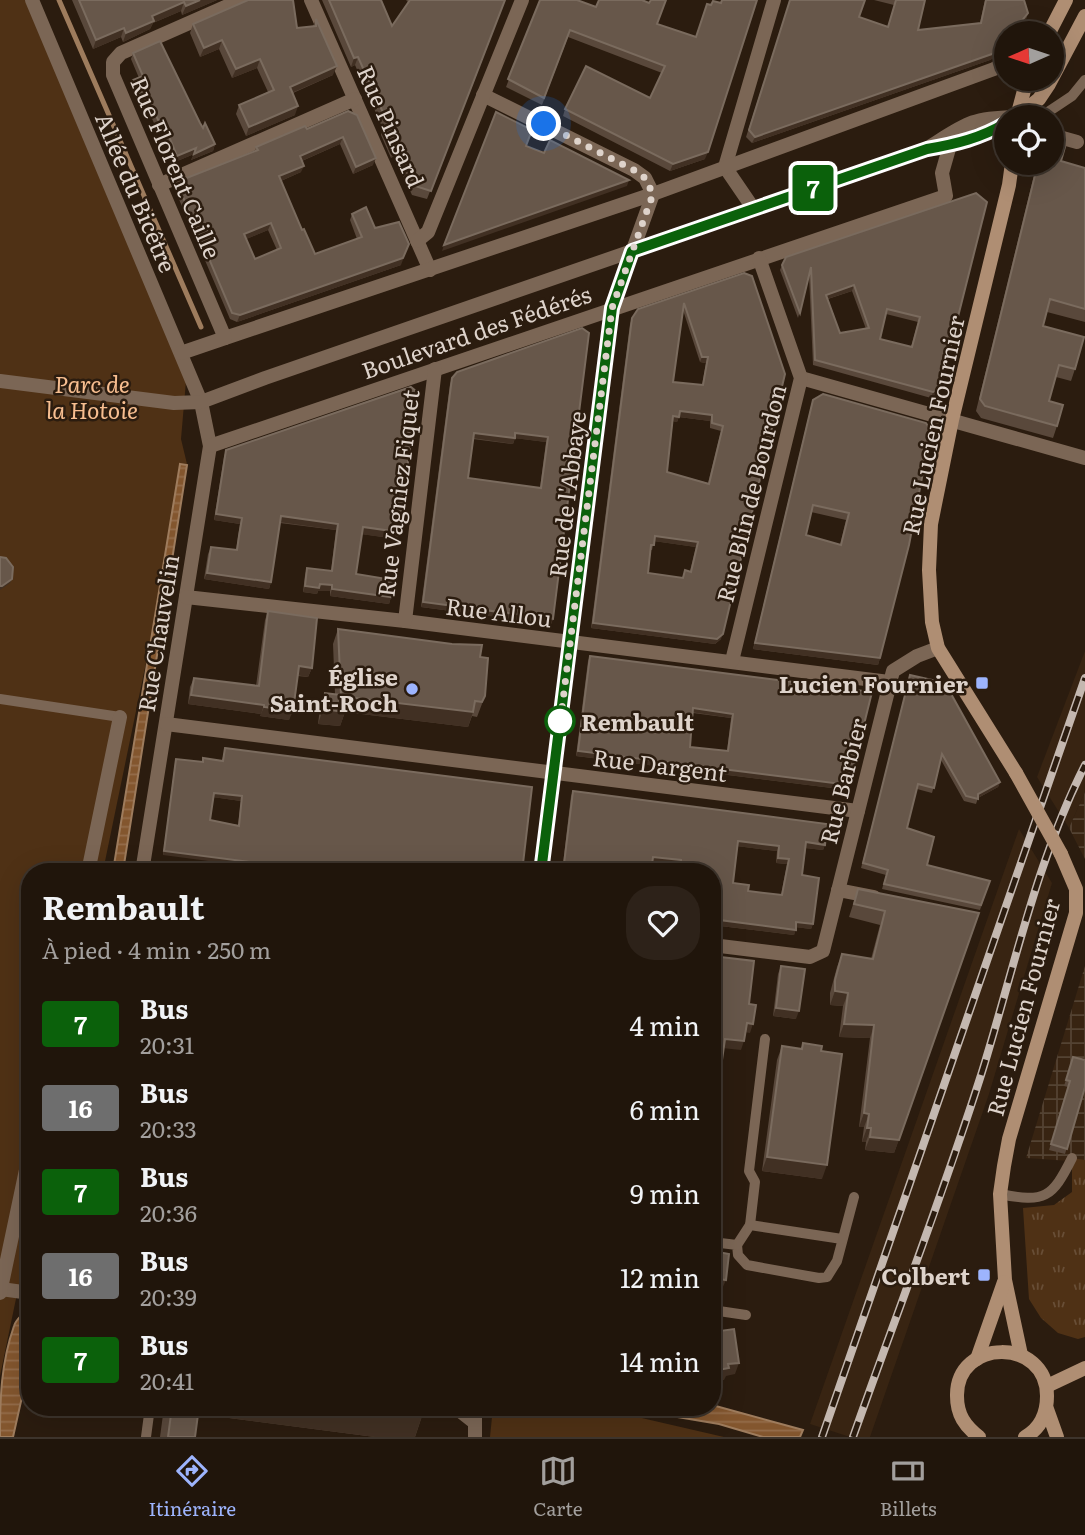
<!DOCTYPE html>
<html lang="fr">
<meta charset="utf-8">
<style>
body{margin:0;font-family:Literata,serif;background:#2d2219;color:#f1f3f6;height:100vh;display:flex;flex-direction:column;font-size:26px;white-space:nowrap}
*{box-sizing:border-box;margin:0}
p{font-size:23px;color:#a29f9d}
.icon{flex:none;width:38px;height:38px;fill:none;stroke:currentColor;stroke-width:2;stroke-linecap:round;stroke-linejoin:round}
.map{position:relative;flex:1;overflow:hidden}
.panel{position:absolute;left:21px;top:863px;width:700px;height:553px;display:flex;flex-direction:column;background:#20150b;border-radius:28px;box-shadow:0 7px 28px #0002,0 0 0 2px #3d342c}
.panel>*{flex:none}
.badge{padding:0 14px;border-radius:5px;font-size:24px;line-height:46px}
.needle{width:46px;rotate:267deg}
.tools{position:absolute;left:994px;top:21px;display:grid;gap:14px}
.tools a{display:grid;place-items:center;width:70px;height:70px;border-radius:50%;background:#20150b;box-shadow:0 7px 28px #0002,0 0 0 2px #3d342c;font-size:35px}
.you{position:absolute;width:35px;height:35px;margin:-18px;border:5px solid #fff;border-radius:50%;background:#1a73e8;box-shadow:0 0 0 10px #1a73e833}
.map>.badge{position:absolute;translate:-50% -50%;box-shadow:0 0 0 4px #fff}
.round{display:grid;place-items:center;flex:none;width:74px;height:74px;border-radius:28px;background:#2d2219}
.summary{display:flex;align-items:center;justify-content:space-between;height:119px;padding:0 21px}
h1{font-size:33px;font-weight:700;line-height:52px}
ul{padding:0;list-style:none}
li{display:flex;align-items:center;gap:21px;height:84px;padding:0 21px}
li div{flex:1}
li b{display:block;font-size:26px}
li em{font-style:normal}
li .badge{min-width:77px;font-weight:700;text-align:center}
.tabs{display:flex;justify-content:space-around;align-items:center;height:98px;border-top:2px solid #3d342c;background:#20150b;font-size:19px;color:#a29f9d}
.tabs a{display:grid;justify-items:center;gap:4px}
.tabs .current{color:#9db4fd}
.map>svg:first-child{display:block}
.built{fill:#382412}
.industrial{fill:url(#industrial-grid)}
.grass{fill:url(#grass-tufts)}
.park{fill:#4f3115}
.water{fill:url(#water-rules);stroke:#9e7c5d;stroke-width:2}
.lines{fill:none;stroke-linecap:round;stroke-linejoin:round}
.stream{stroke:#9e7c5d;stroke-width:5}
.lane{stroke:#7b6655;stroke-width:10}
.street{stroke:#7b6655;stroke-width:14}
.secondary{stroke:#af8e73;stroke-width:14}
.rail-casing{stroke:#c4b8b0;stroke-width:8}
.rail{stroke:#2b1c0f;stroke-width:5;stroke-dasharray:16;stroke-linecap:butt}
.secondary-bridge{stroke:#af8e73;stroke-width:14}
.wall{fill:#59483b;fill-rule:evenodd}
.shaded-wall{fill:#413023}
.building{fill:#67574a;stroke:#7a6b5e;stroke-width:2;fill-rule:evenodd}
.line-casing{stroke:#fff;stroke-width:16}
.line{stroke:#0b610b;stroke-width:10}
.walk{stroke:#ded3cb;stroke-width:7;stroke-dasharray:0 12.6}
.poi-dot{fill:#9db4fd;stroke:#2b1c0f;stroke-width:2.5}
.stop-dot{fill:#fff;stroke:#0b610b;stroke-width:3.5}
.labels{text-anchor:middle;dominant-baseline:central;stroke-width:5;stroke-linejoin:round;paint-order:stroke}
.street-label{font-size:23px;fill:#ded3cb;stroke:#2b1c0f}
.park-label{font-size:23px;font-style:italic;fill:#f7be90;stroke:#2b1c0f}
.poi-label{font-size:23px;font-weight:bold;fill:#ded3cb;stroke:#2b1c0f;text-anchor:end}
.stop-label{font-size:23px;font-weight:bold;fill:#ded3cb;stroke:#2b1c0f;text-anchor:start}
</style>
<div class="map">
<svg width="1085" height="1437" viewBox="0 0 1085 1437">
<defs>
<pattern id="industrial-grid" width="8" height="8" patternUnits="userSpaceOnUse" patternTransform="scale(1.75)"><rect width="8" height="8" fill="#382412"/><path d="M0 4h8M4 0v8" fill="none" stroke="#544333"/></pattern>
<pattern id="grass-tufts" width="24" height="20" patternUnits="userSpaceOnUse" patternTransform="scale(1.75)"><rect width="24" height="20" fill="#4f3115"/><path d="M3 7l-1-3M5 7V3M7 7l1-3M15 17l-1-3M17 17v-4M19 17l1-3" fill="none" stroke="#684e36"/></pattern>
<pattern id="water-rules" width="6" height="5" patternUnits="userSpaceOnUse" patternTransform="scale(1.75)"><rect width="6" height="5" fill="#83562e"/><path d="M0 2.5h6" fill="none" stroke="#946d4b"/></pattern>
</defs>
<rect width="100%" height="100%" fill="#2b1c0f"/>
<g class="built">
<path d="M1085,651v141l-16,36 -32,-51z"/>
<path d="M1019,829l33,54 -63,211 -119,343h-20l-40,-13z"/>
</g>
<g class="industrial">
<path d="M1085,792v67l-16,-31z"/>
<path d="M1085,966v196l-59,-4z"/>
</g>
<path class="grass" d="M1072,1158l13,2v177l-7,2 -20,-6 -17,-15 -12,-19 -6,-91 31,-3 18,-13z"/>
<g class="park">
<path d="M0,0h25l161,381 -5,58 6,25 -84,407 -73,1v359l-30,145z"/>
<path d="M493,1407h101l130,30h-234z"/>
</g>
<g class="water">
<path d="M180,464l7,1 -64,406h-10z"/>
<path d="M30,1304v66l-4,9 -13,58h-13c0,-39 1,-74 14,-111 2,-8 12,-13 16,-22z"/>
<path d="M712,1405l91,25 -3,7h-37l-44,-13 -101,-17h94z"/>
</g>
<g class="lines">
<path class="stream" d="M59,0l142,327"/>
<g class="lane">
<path d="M1017,117l28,-3 27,-18 13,-16"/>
<path d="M0,699l120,18"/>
<path d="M1000,1194c45,9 52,4 72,-36"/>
<path d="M750,1225l5,-43 -6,-11 16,-132"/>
<path d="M712,1242l25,3 1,10 9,10 72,13 8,-1 10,-16 17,-64"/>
<path d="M737,1245l13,-20 92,14"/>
<path d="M712,1310l34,5"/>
<path d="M146,1437l4,-30"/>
</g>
<g class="street">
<path d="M32,0l169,402 9,44 -68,426"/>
<path d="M311,0l119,270"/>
<path d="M483,95l151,75 11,8 8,16 -41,114 -71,564"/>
<path d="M1052,135l25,7"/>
<path d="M931,146c36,-23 41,-28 84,-29"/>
<path d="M159,185l196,-86"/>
<path d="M753,208l-28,-41 49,-167"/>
<path d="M417,241l11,-9 94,-232"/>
<path d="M225,338l428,-144 341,-125 12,-7"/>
<path d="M181,353l44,-15 -112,-263v-13l8,-9 120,-53"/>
<path d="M801,378l284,80"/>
<path d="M0,381l174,22 27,-1 64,-24 662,-229c29,-5 54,-11 79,-26"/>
<path d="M210,446l736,-250 -4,-23 8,-28"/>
<path d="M186,597l219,24 484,61"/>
<path d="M405,621l30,-252"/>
<path d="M732,661l69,-283 -42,-120"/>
<path d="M166,724l692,87"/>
<path d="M88,872l32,-155"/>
<path d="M838,890l36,7"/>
<path d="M712,945l98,12 13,-6 70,-280 24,-15 21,-8"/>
<path d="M1,1289l29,4"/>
<path d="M0,1293l30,-142"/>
<path d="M449,1407l11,4 14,11"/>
<path d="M475,1407v30"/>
</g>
<g class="secondary">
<path d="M1049,33l17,-33"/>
<path d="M1017,117l22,-18 10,-15 36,-68"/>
<path d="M1017,117l10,-38"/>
<path d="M1012,163l-3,22 -57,235 -21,104 -2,46 3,52 6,26 78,125"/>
<path d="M1021,1355l-16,-75 -5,-86 4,-28 5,-27 67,-226v-24l-15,-35"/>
<path d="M977,1359l27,-77"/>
<path d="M1047,1386l38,-18"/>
<path d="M1047,1409l10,28"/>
<path d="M979,1437c-14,-11 -22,-22 -22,-41 -1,-58 90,-59 90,0 0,18 -6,32 -22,41"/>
</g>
<g class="rail-casing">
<g id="rail">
<path d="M822,1437l263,-759"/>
<path d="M853,1437c43,-122 90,-242 129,-365 32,-103 54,-210 103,-307"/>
</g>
</g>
<use href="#rail" class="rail"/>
<path class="secondary-bridge" d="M1016,773l45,81"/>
</g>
<g class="wall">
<path d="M72,0h145l-35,15 -1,-4 -28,12 -3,6 -27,13 -2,-5 -28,12z"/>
<path d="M322,0h59l11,26 17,-23 -3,-3h99l-78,199 -15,-4 -18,-39 -3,2 -10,-23 2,-6 -28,-64 -4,2z"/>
<path d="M540,0l56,7 61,17 48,135 -35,12 -107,-55 2,-7 85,-11 12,-25 -94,-36 -26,68 -36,-18z"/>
<path d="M790,0l69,17 29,10 6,-22 -20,-5h51l-7,30 62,-7 5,-23h39l4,13 -2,6 -11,14h-9v11l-11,13 -5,3 -238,83 -6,-6z"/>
<path d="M316,19l17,56 -40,18 2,22 -49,21 -10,-22 3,-9 29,-13 -11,-24 -25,10 -13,-29 -19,8 -10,-24 3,-9 104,4 16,-2z"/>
<path d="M133,53l67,70 15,21 -2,7 -22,9 3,-6 -19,8 -14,-33 -4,1 -14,-32 -6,3 -6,-14 2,-7 6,-2 -8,-19z"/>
<path d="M348,111l25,54 -20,9 -13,-30 -38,17 -1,11 -20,9 21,49 13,24 42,-15 -7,-19 2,-6 23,14 26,37 -164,57 -7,-3 -52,-122 6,-18 71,-28 1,-4 51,-18zM268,230l9,20 -22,9 -9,-20z"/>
<path d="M1061,161l24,7v154l-38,-10 -4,14 32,43 -4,12 -15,-4 -7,24 8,25 -4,12 -72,-20 -5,-7 61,-248h15z"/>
<path d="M976,193l-38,201 -7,4 -118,-33 -4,-90 -11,43 -18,-48 2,-5zM852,291l14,38 -26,4 -12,-34zM886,314l32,8 -7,25 -31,-8z"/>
<path d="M744,273l-23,366 -6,5 -124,-16 39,-304 2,-6zM683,310l17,52 6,1 -4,22 -29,-3zM679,417l31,4v7l11,3 -13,52 -41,-11 6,-51 4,1zM654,541l42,6 -6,24 -5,-1 -2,8 -35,-5 3,-23h1z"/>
<path d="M582,328l-29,291 -2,5 -130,-17 29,-223 2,-6zM515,438l31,4 -6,46 -72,-10 5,-39 40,5z"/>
<path d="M823,394l57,264 -2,7 -125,-16 58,-243 2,-6zM811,512l35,8 -6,25 -34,-10z"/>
<path d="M226,450l173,82 -2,7 -35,-5 -6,40 35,23 -2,7 -59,-8v-5h-12l-1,3 -14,-2 2,-17 2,-7 24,3 5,-41 -56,-7 -9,59 -2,7 -65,-10 4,-25 3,-7 25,3 4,-26 -26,-4 10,-63z"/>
<path d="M268,611l44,57 -4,9 -10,-1 -9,44 -29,-4 1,-2 -73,-10 2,-17 4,-9 62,8 9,-66z"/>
<path d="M338,629l142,28 5,39 -8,21 -5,-1 -4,11 -123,-15 -5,14 -22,-2 2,-16 5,-15 10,1 -2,-50z"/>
<path d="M590,656l282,36 -24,98 -272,-34 12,-95zM693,713l38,5 -4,33 -37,-4z"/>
<path d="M909,680l91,102 -2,5 -20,11 -2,6 -12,-3 -23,-41 -9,33 -15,-4 -10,39 20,37 63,16 -10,29 -98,-21 4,-14 -25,-7z"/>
<path d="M225,748l307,39 -369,68 12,-92 1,-4 26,3 1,-4 19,3zM213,797l28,4 -3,24 -28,-5z"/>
<path d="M573,791l252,54 -2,5 -17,-2 -4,27 11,49 -2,5 -15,-2 -2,8 -82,-10v-53h-34l1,-7 -27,-2 -1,9h-89l9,-76zM737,846l40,5 -1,12 11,1 -6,31 -33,-4 -15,-8z"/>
<path d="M858,889l121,24 -85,240 -29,-3 1,-8h-4l2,-15h-5l11,-89 -31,-1 4,-31 -13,-1v-12l7,-26 5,-13 29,5 9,-34 -31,-8z"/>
<path d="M781,966l15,53 -23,-3 5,-42z"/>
<path d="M803,1043l19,136 -60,-8 15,-111 5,-14 19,3z"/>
<path d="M1073,1057l12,3v32l-1,-1 -19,63 -16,-4 19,-63 -4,-1z"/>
<path d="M164,1407h261l-10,30h-40l-177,-23 -3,23h-35z"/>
</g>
<g class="shaded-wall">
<path d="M200,0h17l-35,15 4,-9z"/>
<path d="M184,2l-3,9 -28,12 -3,6 -27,13 3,-9 26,-17z"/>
<path d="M1028,13l-2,6 -11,14h-3z"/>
<path d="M124,28l-3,9 -28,12 3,-9z"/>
<path d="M222,40l-3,9 -19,8 4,-9z"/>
<path d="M1006,40v4l-11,13 -5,3 -238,83 3,-6z"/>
<path d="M358,57l-3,8 -4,2 3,-9z"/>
<path d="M260,59l-3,9 -25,10 4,-9z"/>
<path d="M337,66l-4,9 -46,20 3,-8z"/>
<path d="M145,92l-2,6 -6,3 2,-6z"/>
<path d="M298,106l-3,9 -49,21 3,-9z"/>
<path d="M163,122l-2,7 -4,1 3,-6z"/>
<path d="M343,137l-3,7 -43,19 3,-7z"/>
<path d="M215,144l-2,7 -22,9 3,-6 -19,8 2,-6 19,-8z"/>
<path d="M398,147l-4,9 -3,2 3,-9z"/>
<path d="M708,152l-3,7 -35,12 3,-7z"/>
<path d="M376,158l-3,7 -20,9 3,-7z"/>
<path d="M304,166l-3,6 -25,11 3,-7z"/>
<path d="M629,180l-2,6 -185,65 2,-6z"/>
<path d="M271,223l-3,7 -26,11 2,-7z"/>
<path d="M409,244l-8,21 -164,57 3,-7z"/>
<path d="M854,285l-2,6 -28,9 2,-5z"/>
<path d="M702,357h6l-2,6 -6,-1z"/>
<path d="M940,388l-2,6 -7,4 2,-6z"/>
<path d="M680,411l32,4 -2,6 -31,-4 -2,5 -6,-1 2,-5z"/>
<path d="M474,433l41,5 -2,6 -41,-6z"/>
<path d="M515,433l33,4 -2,5 -33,-4z"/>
<path d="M216,514l26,4 -2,6 -26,-4z"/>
<path d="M281,516l57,8 -2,6 -57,-8z"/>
<path d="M363,527l36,5 -2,7 -37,-5z"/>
<path d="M655,536l43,6 -2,5 -43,-6z"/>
<path d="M207,573l64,9 -2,7 -65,-10z"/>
<path d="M12,579l-2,4 -10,7v-4z"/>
<path d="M320,584l12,1 -2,6h-12l-1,3 -14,-2 2,-6z"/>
<path d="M332,589l59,8 -2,7 -59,-8z"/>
<path d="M423,602l130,17 -2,5 -130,-17z"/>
<path d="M593,623l130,11 -2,5 -6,5 -124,-16z"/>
<path d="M755,643l125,15 -2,7 -125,-16z"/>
<path d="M299,666l13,2 -4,9 -12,-2z"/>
<path d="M191,695l73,10 -3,9 -73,-10z"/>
<path d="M347,697l126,15 -5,15 -123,-15 -5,14 -22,-2 5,-15z"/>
<path d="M264,707l29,4 -4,9 -29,-4z"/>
<path d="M693,708l40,6 -2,4 -40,-6z"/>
<path d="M578,751l271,34 -1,5 -272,-34z"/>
<path d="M1000,782l-2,5 -22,12 2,-5z"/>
<path d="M214,793l28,3 -1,5 -29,-4z"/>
<path d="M738,841l41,5 -2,5 -41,-5z"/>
<path d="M806,842l19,3 -2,5 -19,-2z"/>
<path d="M164,851l163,21h-35l-129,-17z"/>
<path d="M653,857l28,3 -2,5 -28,-3z"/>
<path d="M778,858l11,1 -2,5 -11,-1z"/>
<path d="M712,919l84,11 -2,5 -82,-10z"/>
<path d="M796,922l17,2 -2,5 -17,-2z"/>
<path d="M835,991l13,2 -5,13 -13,-1z"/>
<path d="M776,1008l23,3 -3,8 -23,-3z"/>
<path d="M747,1023l6,1 -3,9 -6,-1z"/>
<path d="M844,1024l30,1 -4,13 -31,-1z"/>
<path d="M725,1039l19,2 -3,9 -19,-2z"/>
<path d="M717,1067h4l-3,9h-4z"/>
<path d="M864,1113l5,1 -5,13h-5z"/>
<path d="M867,1128h4l-5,14h-4z"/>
<path d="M870,1137l29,3 -5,13 -29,-3z"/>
<path d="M767,1157l60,8 -5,14 -60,-8z"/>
<path d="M712,1278l14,2 -4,9 -10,-2z"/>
<path d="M739,1363l-4,11 -9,2 -2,4 -12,1v-10l16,-7z"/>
<path d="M193,1407h205l26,3 -9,27h-40l-184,-24z"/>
</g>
<g class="building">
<path d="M79,0h121l-14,6 -2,-4 -32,14 2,5 -28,12 -2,-5 -28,12z"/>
<path d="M248,0h45l4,28 19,-2v-7l21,47 -47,21 8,19 -49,21 -10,-22 35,-15 -14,-31 -24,10 -14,-29 -18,8 -11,-24z"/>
<path d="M329,0h52l11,26 18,-26h95l-74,191 -16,-5 -17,-39 -4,2 -10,-23 6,2 -32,-71 -4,1z"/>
<path d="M540,0h37l19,7 3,-7h43l7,3 2,-3h15l-9,24 39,13 11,-33 4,1 2,-4 8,2 1,-3h35l-49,152 -35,12 -108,-55 21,-43 64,32 15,-32 -95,-36 -26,68 -36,-19z"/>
<path d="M790,0h75l-6,17 29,10 8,-27h29l-7,30 63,-7 5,-23h38l4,13 -16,20h-6v7l-8,11 -6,3 -237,83 -6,-7z"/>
<path d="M160,41l40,82 3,5 2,-5 10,21 -21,10 2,-6 -19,8 -14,-34 -3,2 -15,-32 -6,3 -6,-15 10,-4 -10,-23z"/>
<path d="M348,111l9,4 19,43 -20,9 -13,-30 -43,19 4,10 -25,10 23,54 2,-1 11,25 47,-17 -10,-23 14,-7 9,21 24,-6 10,22 -6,14 -163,57 -8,-2 -52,-123 4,-11 74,-29 -2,-3 49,-21 2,3zM271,223l10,25 -26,11 -11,-25z"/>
<path d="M496,112l36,18 -6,16 18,7 6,-13 79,40 -185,65z"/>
<path d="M1054,144l11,3 -4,14 24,7v141l-35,-10 -7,27 41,11 -9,32 -16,-4 -10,36 14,4 -6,21 -72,-20 -5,-7 58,-236h14v-18z"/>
<path d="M976,193l11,9 -47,186 -7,4 -118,-32 -4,-93 -11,46 -18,-48 4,-8zM854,285l15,43 -29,5 -14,-38zM887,309l33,8 -8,30 -32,-8z"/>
<path d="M744,273l8,3 33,98 -62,260 -6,5 -124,-16 39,-305 6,-9zM684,303l18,54h6l-5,28 -30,-3zM680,411l32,4v8l11,3 -14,58 -42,-12 6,-56 6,1zM655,536l43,6 -7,30 -6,-2 -2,8 -35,-5 3,-28h3z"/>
<path d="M582,328l7,5 -36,286 -130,-17 29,-224 5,-6zM474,433l41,5v-5l33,4 -7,51 -73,-10z"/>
<path d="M411,387l6,5 -18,140 -36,-5 -7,47 37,6 -2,17 -59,-8v-4l-12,-1 -1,4 -14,-2 2,-18 25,3 6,-47 -57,-8 -10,66 -64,-9 4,-26 26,3 2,-14 3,-18 -26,-4 10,-64z"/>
<path d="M823,394l103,29 5,8 -22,114 -29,113 -125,-15 58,-243zM813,505l36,8 -8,32 -35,-10z"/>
<path d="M0,557l6,1 7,9 -1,12 -10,7h-2z"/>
<path d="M268,611l49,7 -5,50 -13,-2 -6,45 -29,-4v-2l-73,-10 3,-17 65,8z"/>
<path d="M338,629l114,15 30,1 -2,12 8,1 -3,38 -3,6 -7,-1 -2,11 -126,-15 -2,15 -22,-3 2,-16 16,2z"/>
<path d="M590,656l282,36 -23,93 -271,-34zM693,708l40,6 -5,37 -38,-4z"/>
<path d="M910,675l35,8 55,99 -22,12v5l-12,-3 -24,-42 -8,34 -16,-4 -11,44 27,9 -7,28 63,16 -9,24 -97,-21 4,-14 -25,-7z"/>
<path d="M225,748l307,39 -10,85h-195l-163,-21 12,-92 27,3v-4l20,3zM214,793l28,3 -3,30 -29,-6z"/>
<path d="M573,791l254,33 -2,21 -19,-3 -4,33 17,3 -6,46 -17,-2v8l-84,-11v-47h-32l1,-12 -28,-3 -2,15h-88zM738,841l41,5 -1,12 11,1 -7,36 -34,-4 1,-6 -16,-2z"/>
<path d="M858,889l121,24 -80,227 -29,-3 1,-9h-4l2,-14 -5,-1 10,-88 -30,-1 4,-31 -13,-2v-11l7,-26 31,5 12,-48 -31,-7z"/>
<path d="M712,956l42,5 -5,43 7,1 -3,19 -6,-1 -3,18 -19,-2 -4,28h-4l-5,42z"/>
<path d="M781,966l24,3 -6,42 -23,-3z"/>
<path d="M803,1043l19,3 -1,5 21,3 -15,111 -60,-8 15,-111 20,3z"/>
<path d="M1073,1057l12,3v27l-18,62 -16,-5 19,-63 -4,-1z"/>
<path d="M712,1120l3,1 -3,18z"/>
<path d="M712,1247l6,1v4l11,2 -3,26 -14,-2z"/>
<path d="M734,1329l5,34 -11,1 1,4 -17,3v-39z"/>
<path d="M172,1407h27l-4,30h-27z"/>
<path d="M398,1407h27l-1,3z"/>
</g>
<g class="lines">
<g class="line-casing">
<path id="line" d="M541,872l71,-564 20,-57 295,-102c29,-5 54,-11 79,-26"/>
</g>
<use href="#line" class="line"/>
<path class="walk" d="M544,124l90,46 11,8 8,16 -41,114 -52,416v-3"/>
</g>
<g class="poi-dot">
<rect x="975" y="676" width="14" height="14" rx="3.5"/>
<circle cx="412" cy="689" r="7"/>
<rect x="977" y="1268" width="14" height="14" rx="3.5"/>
</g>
<circle class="stop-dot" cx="560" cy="721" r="14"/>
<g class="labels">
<g class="street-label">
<text transform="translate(392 126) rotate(66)">Rue Pinsard</text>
<text transform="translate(177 167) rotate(67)">Rue Florent Caille</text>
<text transform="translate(137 192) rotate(67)">Allée du Bicêtre</text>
<text transform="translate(476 331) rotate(-19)">Boulevard des Fédérés</text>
<text transform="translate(932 425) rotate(-78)">Rue Lucien Fournier</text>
<text transform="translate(397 493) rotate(-83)">Rue Vagniez Fiquet</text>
<text transform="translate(750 493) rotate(-76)">Rue Blin de Bourdon</text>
<text transform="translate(566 494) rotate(-83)">Rue de l'Abbaye</text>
<text transform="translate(499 611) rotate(7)">Rue Allou</text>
<text transform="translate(157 633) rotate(-81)">Rue Chauvelin</text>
<text transform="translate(660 764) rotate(7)">Rue Dargent</text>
<text transform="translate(842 781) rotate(-76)">Rue Barbier</text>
<text transform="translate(1022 1007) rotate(-75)">Rue Lucien Fournier</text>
</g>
<g class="park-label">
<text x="92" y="383">Parc de<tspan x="92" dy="26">la Hotoie</tspan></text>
</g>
<g class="poi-label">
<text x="398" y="676">Église<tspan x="398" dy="26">Saint-Roch</tspan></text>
<text x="968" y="683">Lucien Fournier</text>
<text x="970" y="1275">Colbert</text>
</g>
<g class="stop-label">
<text x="581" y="721">Rembault</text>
</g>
</g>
</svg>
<div class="tools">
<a><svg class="needle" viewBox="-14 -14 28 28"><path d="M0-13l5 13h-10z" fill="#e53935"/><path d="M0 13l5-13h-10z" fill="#a29f9d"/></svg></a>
<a><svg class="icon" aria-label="locate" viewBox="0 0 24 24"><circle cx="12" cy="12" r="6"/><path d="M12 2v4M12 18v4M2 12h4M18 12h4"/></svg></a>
</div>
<div class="you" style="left:544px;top:124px"></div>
<b class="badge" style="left:813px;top:188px;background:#0b610b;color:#fff">7</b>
<section class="panel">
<div class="summary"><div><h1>Rembault</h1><p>À pied · 4 min · 250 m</p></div><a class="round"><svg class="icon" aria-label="heart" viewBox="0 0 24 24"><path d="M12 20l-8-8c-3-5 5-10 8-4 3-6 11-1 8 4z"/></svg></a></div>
<ul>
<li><span class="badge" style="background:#0b610b;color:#fff">7</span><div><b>Bus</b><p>20:31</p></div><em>4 min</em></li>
<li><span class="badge" style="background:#6e6e6e;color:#fff">16</span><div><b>Bus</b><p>20:33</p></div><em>6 min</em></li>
<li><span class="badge" style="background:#0b610b;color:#fff">7</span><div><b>Bus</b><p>20:36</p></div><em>9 min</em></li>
<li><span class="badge" style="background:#6e6e6e;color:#fff">16</span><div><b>Bus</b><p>20:39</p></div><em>12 min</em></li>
<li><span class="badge" style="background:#0b610b;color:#fff">7</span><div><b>Bus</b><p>20:41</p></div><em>14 min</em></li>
</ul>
</section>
</div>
<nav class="tabs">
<a class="current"><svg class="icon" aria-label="directions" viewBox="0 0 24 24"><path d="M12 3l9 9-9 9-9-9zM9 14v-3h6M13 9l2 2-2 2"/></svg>Itinéraire</a>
<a><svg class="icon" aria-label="map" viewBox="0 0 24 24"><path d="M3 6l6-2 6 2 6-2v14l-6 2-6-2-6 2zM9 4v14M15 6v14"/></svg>Carte</a>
<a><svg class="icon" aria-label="tickets" viewBox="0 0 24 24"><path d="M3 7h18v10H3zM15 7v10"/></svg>Billets</a>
</nav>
